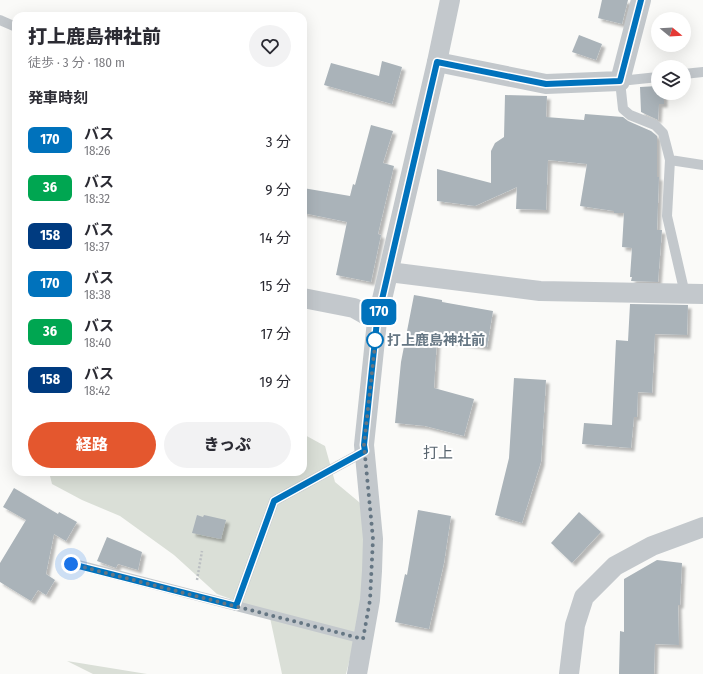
<!DOCTYPE html>
<html lang="ja">
<meta charset="utf-8">
<style>
body{margin:0;font-family:"Fira Sans Condensed","Noto Sans JP",sans-serif;background:#f2f2f3;color:#2b2b33;height:100vh;display:flex;flex-direction:column;font-size:15px;white-space:nowrap}
*{box-sizing:border-box;margin:0}
p{font-size:13px;color:#7c7c81}
.icon{flex:none;width:22px;height:22px;fill:none;stroke:currentColor;stroke-width:2;stroke-linecap:round;stroke-linejoin:round}
.map{position:relative;flex:1;overflow:hidden}
.sheet{position:absolute;left:12px;top:12px;width:295px;height:464px;display:flex;flex-direction:column;background:#fff;border-radius:12px;box-shadow:0 4px 16px #0002}
.sheet>*{flex:none}
.badge{padding:0 8px;border-radius:6px;font-size:14px;line-height:26px}
.needle{width:26px;rotate:108deg}
.buttons{position:absolute;left:651px;top:12px;display:grid;gap:8px}
.buttons a{display:grid;place-items:center;width:40px;height:40px;border-radius:50%;background:#fff;box-shadow:0 4px 16px #0002;font-size:20px}
.you{position:absolute;width:20px;height:20px;margin:-10px;border:3px solid #fff;border-radius:50%;background:#1a73e8;box-shadow:0 0 0 6px #1a73e833}
.map>.badge{position:absolute;translate:-50% -50%;box-shadow:0 0 0 2px #fff}
h2{padding:0 16px;font-size:15px;line-height:36px}
.round{display:grid;place-items:center;flex:none;width:42px;height:42px;border-radius:21px;background:#f2f2f3}
.overview{display:flex;align-items:center;justify-content:space-between;height:68px;padding:0 16px}
h1{font-size:19px;font-weight:800;line-height:30px}
.primary-button{display:flex;gap:8px;margin-top:auto;padding:8px 16px}
.primary-button a{flex:1;height:46px;border-radius:24px;background:#e4572e;color:#fff;font-size:16px;font-weight:800;line-height:46px;text-align:center}
.primary-button a+a{background:#f2f2f3;color:#2b2b33}
ul{padding:0;list-style:none}
li{display:flex;align-items:center;gap:12px;height:48px;padding:0 16px}
li div{flex:1}
li b{display:block;font-size:15px}
li em{font-style:normal}
li .badge{min-width:44px;font-weight:700;text-align:center}
.map>svg:first-child{display:block}
.green{fill:#dadfd7}
.building{fill:#aab3b9;filter:url(#shadow)}
.lines{fill:none;stroke-linecap:round;stroke-linejoin:round}
.path{stroke:#bbbfc2;stroke-width:2.5;stroke-dasharray:2 2;stroke-linecap:butt}
.lane{stroke:#c3c8cc;stroke-width:10}
.street{stroke:#c3c8cc;stroke-width:20}
.line-casing{stroke:#fff;stroke-width:9}
.line{stroke:#0072bc;stroke-width:6}
.walk{stroke:#657683;stroke-width:4;stroke-dasharray:0 7.2}
.stop-dot{fill:#fff;stroke:#0072bc;stroke-width:2}
.labels{text-anchor:middle;dominant-baseline:central;stroke-width:4;stroke-linejoin:round;paint-order:stroke}
.stop-label{font-size:14px;font-weight:bold;fill:#657683;stroke:#fff;text-anchor:start}
.neighbourhood-label{font-size:15px;fill:#57646e;stroke:#fff}
</style>
<div class="map">
<svg width="703" height="674" viewBox="0 0 703 674">
<defs>
<filter id="shadow"><feDropShadow dx="3.5" dy="3.5" stdDeviation="1" flood-color="#0004"/></filter>
</defs>
<rect width="100%" height="100%" fill="#fafaf8"/>
<g class="green">
<path d="M303,434l22,12 10,36 36,30 1,59 -26,103h-64l-13,-61 -52,-19 -43,-39 -54,-39 -38,-16 -30,-16 -3,-12h254z"/>
<path d="M67,661l80,13h-54z"/>
</g>
<g class="building">
<path d="M602,0h26l-6,24 -24,-6z"/>
<path d="M579,35l23,9 -6,16 -24,-8z"/>
<path d="M382,61l20,6 -10,37 -68,-19 7,-22 48,13z"/>
<path d="M658,86v7h6v11h-5l-1,16 -17,-8 -1,-25z"/>
<path d="M505,95l42,1 -1,21 38,3 1,-6 38,3 5,4 23,10 6,5v41h2l-2,53h5l-4,52 -27,-1 1,-4h-2l2,-29 -10,-1 2,-34h-10v-2l-34,-5 7,-42 -39,-4 -2,50 -30,-1 1,-22 -42,19 -38,-5v-32l54,14v-32l4,-8 9,-6z"/>
<path d="M371,125l22,6 -10,32 11,3 -16,68 3,1 -10,47 -35,-7 11,-53 -44,-9v-25l47,8 3,-12 2,1z"/>
<path d="M414,295l28,5v2l51,9 -6,36 -50,-8 -3,49 40,11 -10,37 -39,-10 -30,-3 6,-61z"/>
<path d="M630,304l58,1 -1,30 -32,-1 -3,59 -14,-1 -1,25h-3l-3,31 -49,-4 2,-21 28,2 4,-85 12,1z"/>
<path d="M514,378l32,2 -5,82 -19,61 -27,-8 14,-57z"/>
<path d="M14,488l44,26 1,-2 18,10 -11,19 -12,-7 -8,40 9,6 -9,15 -8,-5 -7,11 -31,-19v-19l26,-43 -23,-13z"/>
<path d="M418,510l33,6 -7,47 -15,66 -34,-7 10,-48 2,1z"/>
<path d="M579,512l22,20 -29,31 -21,-20z"/>
<path d="M197,515l6,2 1,-2 22,5 -5,19 -29,-6z"/>
<path d="M107,537l35,15 -4,18 -20,-6 -2,4 -19,-7z"/>
<path d="M657,560l25,3 -2,42h-2l1,40 -24,-1 -1,30h-35l1,-43 4,1v-53z"/>
</g>
<g class="lines">
<path class="path" d="M197,580l5,-29"/>
<g class="lane">
<path d="M0,20l16,7"/>
<path d="M684,74l19,-2"/>
<path d="M658,77l-38,4 3,28 7,6 25,10 8,8 7,27 33,5"/>
<path d="M670,160l-3,56 18,78"/>
<path d="M71,563l292,76"/>
<path d="M236,606l38,-105 91,-50"/>
</g>
<g class="street">
<path d="M437,62l109,22 74,-3 21,-81"/>
<path d="M389,272l151,19 163,3"/>
<path d="M303,298l51,10 23,13"/>
<path d="M357,674l13,-74 2,-29 1,-32 -9,-94 13,-124 60,-259 13,-62"/>
<path d="M569,674l6,-49 9,-28 31,-31 37,-20 51,-19"/>
</g>
</g>
<g class="lines">
<g class="line-casing">
<path id="line" d="M71,564l165,42 38,-105 91,-50 -1,-6 13,-124 60,-259 109,22 74,-3 21,-81"/>
</g>
<use href="#line" class="line"/>
<path class="walk" d="M71,564l292,75 7,-39 3,-61 -9,-94 12,-109 -1,4"/>
</g>
<circle class="stop-dot" cx="375" cy="340" r="8"/>
<g class="labels">
<g class="stop-label">
<text x="387" y="340">打上鹿島神社前</text>
</g>
<g class="neighbourhood-label">
<text x="438" y="453">打上</text>
</g>
</g>
</svg>
<div class="buttons">
<a><svg class="needle" viewBox="-14 -14 28 28"><path d="M0-13l5 13h-10z" fill="#e53935"/><path d="M0 13l5-13h-10z" fill="#7c7c81"/></svg></a>
<a><svg class="icon" aria-label="layers" viewBox="0 0 24 24"><path d="M12 4l9 5-9 5-9-5zM3 14l9 5 9-5"/></svg></a>
</div>
<div class="you" style="left:71px;top:564px"></div>
<b class="badge" style="left:379px;top:312px;background:#0072bc;color:#fff">170</b>
<section class="sheet">
<div class="overview"><div><h1>打上鹿島神社前</h1><p>徒歩 · 3 分 · 180 m</p></div><a class="round"><svg class="icon" aria-label="heart" viewBox="0 0 24 24"><path d="M12 20l-8-8c-3-5 5-10 8-4 3-6 11-1 8 4z"/></svg></a></div>
<h2>発車時刻</h2>
<ul>
<li><span class="badge" style="background:#0072bc;color:#fff">170</span><div><b>バス</b><p>18:26</p></div><em>3 分</em></li>
<li><span class="badge" style="background:#00a651;color:#fff">36</span><div><b>バス</b><p>18:32</p></div><em>9 分</em></li>
<li><span class="badge" style="background:#003b80;color:#fff">158</span><div><b>バス</b><p>18:37</p></div><em>14 分</em></li>
<li><span class="badge" style="background:#0072bc;color:#fff">170</span><div><b>バス</b><p>18:38</p></div><em>15 分</em></li>
<li><span class="badge" style="background:#00a651;color:#fff">36</span><div><b>バス</b><p>18:40</p></div><em>17 分</em></li>
<li><span class="badge" style="background:#003b80;color:#fff">158</span><div><b>バス</b><p>18:42</p></div><em>19 分</em></li>
</ul>
<div class="primary-button"><a>経路</a><a>きっぷ</a></div>
</section>
</div>
